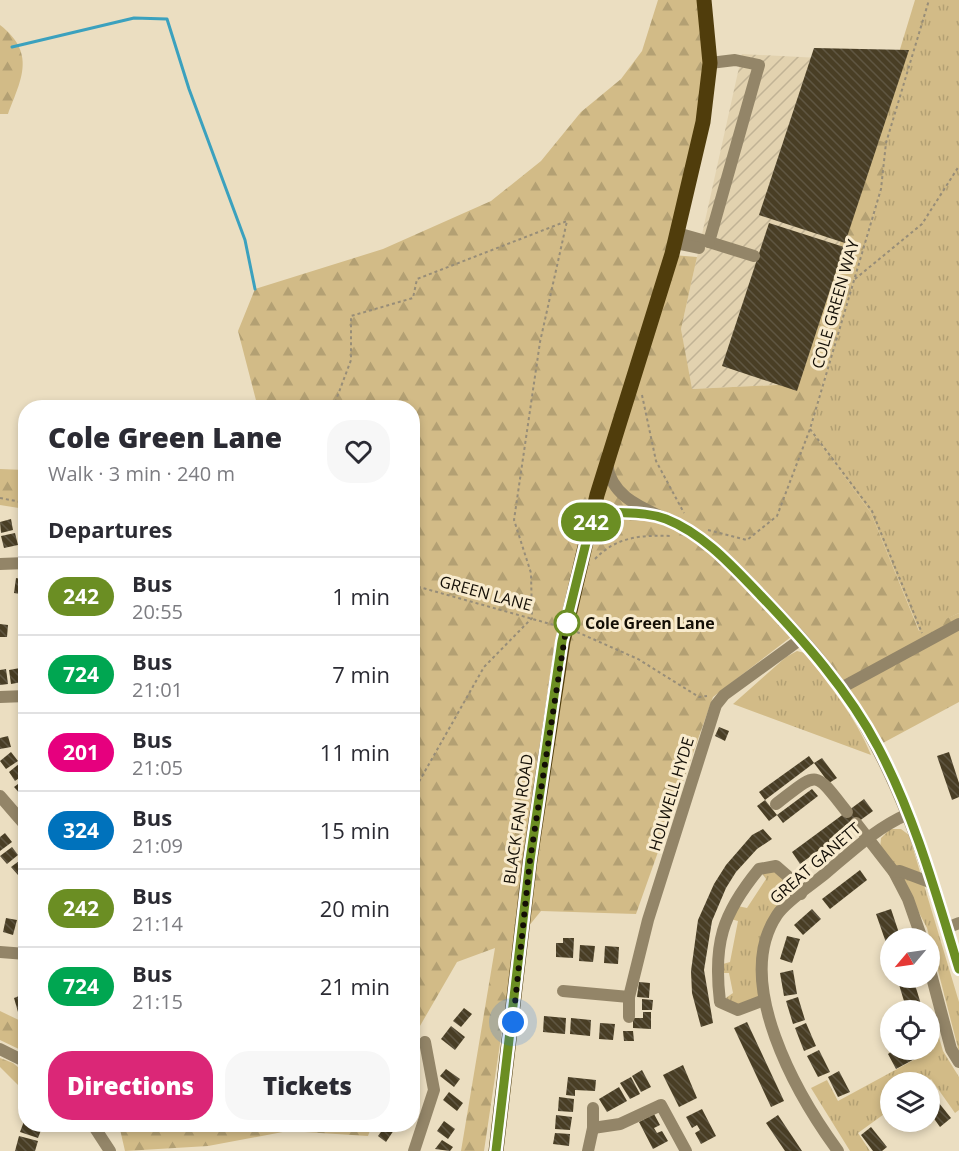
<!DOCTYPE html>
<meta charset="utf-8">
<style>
body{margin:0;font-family:"Open Sans",sans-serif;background:#f7f7f7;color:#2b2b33;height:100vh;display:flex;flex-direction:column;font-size:22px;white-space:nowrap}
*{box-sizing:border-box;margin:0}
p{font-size:20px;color:#7c7c81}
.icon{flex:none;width:33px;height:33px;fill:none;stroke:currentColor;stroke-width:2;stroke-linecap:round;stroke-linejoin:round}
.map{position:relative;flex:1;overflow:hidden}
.details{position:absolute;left:18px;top:400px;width:402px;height:732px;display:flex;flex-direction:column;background:#fff;border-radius:24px;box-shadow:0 3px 9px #0003}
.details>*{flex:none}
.badge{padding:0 12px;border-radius:20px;font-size:21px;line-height:39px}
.needle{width:39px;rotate:241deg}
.tools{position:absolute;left:880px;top:928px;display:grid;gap:12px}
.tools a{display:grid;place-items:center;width:60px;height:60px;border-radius:50%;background:#fff;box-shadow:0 3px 9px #0003;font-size:30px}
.you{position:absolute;width:30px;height:30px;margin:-15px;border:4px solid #fff;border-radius:50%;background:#1a73e8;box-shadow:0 0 0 9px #1a73e833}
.map>.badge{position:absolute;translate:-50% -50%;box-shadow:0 0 0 3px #fff}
h2{padding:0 30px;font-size:22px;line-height:54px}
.round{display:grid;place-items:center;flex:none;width:63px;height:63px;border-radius:24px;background:#f7f7f7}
.overview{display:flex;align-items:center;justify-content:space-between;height:102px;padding:0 30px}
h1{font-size:28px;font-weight:800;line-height:45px}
.action{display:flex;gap:12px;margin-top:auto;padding:12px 30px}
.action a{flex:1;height:69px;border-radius:24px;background:#db2777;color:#fff;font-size:24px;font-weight:800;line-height:69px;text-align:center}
.action a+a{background:#f7f7f7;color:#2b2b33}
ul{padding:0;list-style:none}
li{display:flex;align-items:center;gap:18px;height:78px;padding:0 30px;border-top:2px solid #e1e1e2}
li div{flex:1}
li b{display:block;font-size:22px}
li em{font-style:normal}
li .badge{min-width:66px;font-weight:700;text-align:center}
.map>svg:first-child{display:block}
.industrial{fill:url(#industrial-furrows)}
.grass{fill:url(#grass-tufts)}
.forest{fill:url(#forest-firs)}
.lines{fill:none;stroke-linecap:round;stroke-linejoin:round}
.stream{stroke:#3ba1be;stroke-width:3}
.building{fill:url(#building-back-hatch)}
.path{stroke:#978d78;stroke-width:2;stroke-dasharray:3 3;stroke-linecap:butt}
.minor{stroke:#938568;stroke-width:12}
.major{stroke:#503d0c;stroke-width:15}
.line-casing{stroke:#fff;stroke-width:14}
.line{stroke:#6b8e23;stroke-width:9}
.walk{stroke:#130e05;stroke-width:6;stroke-dasharray:0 10.8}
.stop-dot{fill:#fff;stroke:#6b8e23;stroke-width:3}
.labels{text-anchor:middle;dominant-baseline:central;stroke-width:6;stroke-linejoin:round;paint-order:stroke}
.street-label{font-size:16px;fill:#130e05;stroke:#f8ebce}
.stop-label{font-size:16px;font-weight:bold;fill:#130e05;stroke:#f8ebce;text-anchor:start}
</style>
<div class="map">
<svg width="959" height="1151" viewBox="0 0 959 1151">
<defs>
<pattern id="industrial-furrows" width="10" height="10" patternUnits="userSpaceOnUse" patternTransform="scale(1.5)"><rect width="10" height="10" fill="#e2d2af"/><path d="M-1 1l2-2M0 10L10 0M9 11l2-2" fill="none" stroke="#c1b395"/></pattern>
<pattern id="grass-tufts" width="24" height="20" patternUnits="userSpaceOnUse" patternTransform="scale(1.5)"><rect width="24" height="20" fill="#d2bb87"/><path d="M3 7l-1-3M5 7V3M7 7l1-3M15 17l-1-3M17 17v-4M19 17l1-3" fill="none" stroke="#b3a073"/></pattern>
<pattern id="forest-firs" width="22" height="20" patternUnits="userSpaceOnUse" patternTransform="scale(1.5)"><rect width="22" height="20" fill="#d2bb87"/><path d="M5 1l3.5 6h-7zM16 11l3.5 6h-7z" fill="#b3a073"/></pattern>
<pattern id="building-back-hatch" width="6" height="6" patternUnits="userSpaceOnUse" patternTransform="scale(1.5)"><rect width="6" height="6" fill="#493e25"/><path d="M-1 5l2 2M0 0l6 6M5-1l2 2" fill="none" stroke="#5f5642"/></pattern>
</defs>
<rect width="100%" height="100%" fill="#ebdec1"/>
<path class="industrial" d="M742,54l155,8 -101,322 -105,5 -10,-60z"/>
<g class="grass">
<path d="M915,0h44v613l-39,19 -49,-119 -61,-84 71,-240 -8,-51z"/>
<path d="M797,651l8,2c24,32 51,64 66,102l-138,-51 53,-47z"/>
<path d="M890,829h11l8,6 50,167v50l-32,-124 -25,-48 -22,-31 1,-11z"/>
<path d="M776,866l25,28 -23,20 -16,41 2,45 -26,10 -18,-8 13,-9 -4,-20h-12l-1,-7 14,-4 8,-41 -11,-3 6,-13 14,3 19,-29 -7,-10z"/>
<path d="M936,1027l7,24 16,26v33l-4,3 -24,-34 -5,4h-35v26l-33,24 12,18h-20l-39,-63 16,-8 11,21 96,-52 -4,-7v-11z"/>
</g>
<g class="forest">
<path d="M658,0h46l6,63 -37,192 24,2 -16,72 11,60 104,-5 77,-246 13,5 -5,46 -71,240 61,84 48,118 40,-18v89l-78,42 -81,-114 -87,67 -77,217 -95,-3 -26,32 -31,208h-23l34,-203 -38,14 -44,76 -1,-630h-154l-20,-77 17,-42 128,-40 108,-48 50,-40 40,-49 40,-33 21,-28z"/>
<path d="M0,25c36,28 22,53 8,89h-8z"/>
<path d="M0,469l25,1v39l-25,-4z"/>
<path d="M0,1011l25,12v29l-25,-12z"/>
<path d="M0,1058l13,5 12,10v19l-25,-25z"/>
<path d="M119,1125h253l-4,11 -80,-5 -80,15 -83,5z"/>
</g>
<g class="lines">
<path class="stream" d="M12,47l122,-29 33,1 22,70 56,151 10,49"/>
</g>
<g class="building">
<path d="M814,48l95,2 -64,193 -86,-28z"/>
<path d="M769,223l75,24 -47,144 -75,-25z"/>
<path d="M11,519l2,11 -12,3 -1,-11z"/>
<path d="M15,533l3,12 -14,3 -3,-12z"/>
<path d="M16,578l10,2v15l-12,-2z"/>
<path d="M0,624l8,1 -1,12h-7z"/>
<path d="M20,668l2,14 -11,2 -2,-14z"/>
<path d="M6,669l2,15 -8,1v-15z"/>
<path d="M719,727l10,4 -4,10 -10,-5z"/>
<path d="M8,736l3,11 -11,2v-11z"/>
<path d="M11,752l7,9 -12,8 -6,-8z"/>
<path d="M949,752l10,31v14l-7,3 -15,-44z"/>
<path d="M809,756l5,7 -49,37 -6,-8z"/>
<path d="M822,758l15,20 -8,5 -15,-20z"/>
<path d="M20,763l6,10 -11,8 -6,-9z"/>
<path d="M26,778v13l-5,4 -7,-8z"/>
<path d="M812,789l6,7 -35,27 -6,-8z"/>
<path d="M864,799l9,12 -73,53 -8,-12z"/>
<path d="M765,800l12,15 -8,6 -12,-15z"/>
<path d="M763,829l9,10 -15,10 -21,23 -10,16 -14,33 -8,49 9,53 -12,4 -9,-34 -1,-22 7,-51 16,-36 12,-19 26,-30z"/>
<path d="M5,833l7,9 -12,9v-14z"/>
<path d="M12,847l6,8 -11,9 -7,-8z"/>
<path d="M23,858l3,11 -8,6 -7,-8z"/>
<path d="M860,870l7,10 -37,29 -8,-10z"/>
<path d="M812,909l9,10 -18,16 -9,-10z"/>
<path d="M891,909l10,30h-10v18l-15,-43z"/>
<path d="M6,918l11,2 -4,15 -10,-3z"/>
<path d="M787,936l13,3 -8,24 -12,-4z"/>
<path d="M563,938h11l-1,20 -17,-1v-14h7z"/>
<path d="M580,945l15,1 -2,16 -14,-1z"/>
<path d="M605,946l14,1 -1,17 -14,-1z"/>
<path d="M793,970l4,24 -13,2 -4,-23z"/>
<path d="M897,978h16l10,33h-16z"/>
<path d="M639,982l11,1 -1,15 -12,-1z"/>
<path d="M24,994l2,16 -8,2 -4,-14z"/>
<path d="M798,997l7,23 -12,4 -7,-23z"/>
<path d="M642,999l11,1 -1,10h-10z"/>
<path d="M464,1008l8,6 -11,13 -8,-6z"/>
<path d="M643,1012h8v17l-18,-1v-10h10z"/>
<path d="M544,1016l22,2 -1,16 -22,-2z"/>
<path d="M571,1018l20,2 -1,16 -20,-2z"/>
<path d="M747,1022l37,79 -13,6 -37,-79z"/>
<path d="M600,1023l15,1 -2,16 -14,-1z"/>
<path d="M806,1023l10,23 -12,5 -9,-23z"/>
<path d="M451,1026l14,11 -10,13 -14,-11z"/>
<path d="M623,1031h10l1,10h-10z"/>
<path d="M930,1044l3,5 -37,20 -8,-15 6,-4h36z"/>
<path d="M819,1050l11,22 -12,5 -11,-21z"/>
<path d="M683,1065l14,33 -18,9 -16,-32z"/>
<path d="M446,1069l14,10 -6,8 -14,-11z"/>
<path d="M642,1070l9,17 -10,5 -9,-16z"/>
<path d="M839,1071l11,21 -12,5 -10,-20z"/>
<path d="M568,1077l28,3 -1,11 -20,-1v6l-9,-1z"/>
<path d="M631,1077l9,17 -10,5 -10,-16z"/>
<path d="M619,1087l8,14 -20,11 -8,-13z"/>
<path d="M449,1092l14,11 -6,8 -14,-11z"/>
<path d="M930,1092l21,26 -11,9 -10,-14z"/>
<path d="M559,1097l15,2 -1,13 -15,-1z"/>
<path d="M702,1109l14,27 -15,8 -6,-11 5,-3 -3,-5 -5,3 -6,-11z"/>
<path d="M654,1114l6,11 -6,3 3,5 5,-2 6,10 -15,8 -14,-27z"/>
<path d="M556,1115l16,2 -2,13 -15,-1z"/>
<path d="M778,1115l24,36h-17l-19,-28z"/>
<path d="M26,1116v9h17l-5,13 -18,-6z"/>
<path d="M444,1121l11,8 -7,10 -11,-8z"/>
<path d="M386,1125l10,2 -10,15 -8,-6z"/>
<path d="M871,1127l16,20 -5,4h-9l-12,-16z"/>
<path d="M555,1133l15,1 -1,12 -16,-2z"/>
<path d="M19,1136l19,5 -3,10h-20z"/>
<path d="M442,1140l11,7 -3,4 -15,-2z"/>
</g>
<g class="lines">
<g class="path">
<path d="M855,279l67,-55 37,-58"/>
<path d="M642,395l14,66 28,52"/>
<path d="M333,408l18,-48v-44l62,-18 4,-19 150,-58 -27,121 -26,178 17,53 1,45 -48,49 -72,127"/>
<path d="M810,429l62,82 50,122"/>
<path d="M0,498l26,5"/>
<path d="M708,530l39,10 30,-24 33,-87 71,-240 5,-46 43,-143"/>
<path d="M595,559c22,-23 47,-24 77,-23"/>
<path d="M412,585l142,40"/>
<path d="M577,632l61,27 61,38 8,-1"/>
<path d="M412,1026l6,8"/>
</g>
<g class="minor">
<path d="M710,63l25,-3 24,5 -50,177 45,14"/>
<path d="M677,233l32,9"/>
<path d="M675,243l24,5"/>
<path d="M607,464c5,42 54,48 84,68 19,13 36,28 52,44 34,36 71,72 99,113 58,85 87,183 117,280"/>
<path d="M594,510l53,4"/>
<path d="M0,564l26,-1"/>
<path d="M841,688l118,-64"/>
<path d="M0,697l26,-1"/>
<path d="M0,796l26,30"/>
<path d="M776,804c43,-33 37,-35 71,8"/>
<path d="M856,823l38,49 14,27 14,40"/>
<path d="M894,872l6,-1 32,12"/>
<path d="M946,928l13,-5"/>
<path d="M0,952l26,2"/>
<path d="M930,970l21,79 8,13"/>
<path d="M563,991l66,6"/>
<path d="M764,1000l-26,10 -18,-8c-7,-58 2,-88 39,-133l17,-3 16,14 9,14"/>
<path d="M629,1017v-20l19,-77 68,-215 8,-10 77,-56"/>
<path d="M0,1049l26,13"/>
<path d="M93,1125l17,26"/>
<path d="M593,1128l27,-4 41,-19 25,46"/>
<path d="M414,1151l20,-61 -9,-48"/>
<path d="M588,1151l5,-23v-20"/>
<path d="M838,1151c-41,-56 -106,-169 -61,-236 9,-14 36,-31 49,-42 26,-22 50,-45 82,-59"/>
</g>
<path class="major" d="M496,1151l34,-291 33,-219 34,-146 75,-241 31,-132 7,-59 -6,-63"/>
</g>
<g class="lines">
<g class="line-casing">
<path id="line" d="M496,1151l34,-291 32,-219 32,-131c24,5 48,0 72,9 38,15 67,48 95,77 44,46 87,94 117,151 37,70 58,147 81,222"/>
</g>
<use href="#line" class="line"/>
<path class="walk" d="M513,1022l17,-162 37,-237"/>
</g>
<circle class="stop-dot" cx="567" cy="623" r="12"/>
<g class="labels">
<g class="street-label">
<text transform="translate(835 304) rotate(-74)">COLE GREEN WAY</text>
<text transform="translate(486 593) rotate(15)">GREEN LANE</text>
<text transform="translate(671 794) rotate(-73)">HOLWELL HYDE</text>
<text transform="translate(518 819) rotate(-82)">BLACK FAN ROAD</text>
<text transform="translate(815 863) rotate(-41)">GREAT GANETT</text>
</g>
<g class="stop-label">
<text x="585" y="623">Cole Green Lane</text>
</g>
</g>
</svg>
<div class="tools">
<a><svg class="needle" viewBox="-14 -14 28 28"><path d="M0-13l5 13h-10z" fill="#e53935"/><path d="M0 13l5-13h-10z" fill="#7c7c81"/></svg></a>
<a><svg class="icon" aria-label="locate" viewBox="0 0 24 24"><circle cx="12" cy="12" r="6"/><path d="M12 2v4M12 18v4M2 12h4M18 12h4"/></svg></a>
<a><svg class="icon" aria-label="layers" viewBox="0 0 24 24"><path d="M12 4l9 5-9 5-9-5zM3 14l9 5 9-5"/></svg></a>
</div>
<div class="you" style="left:513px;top:1022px"></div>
<b class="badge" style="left:591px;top:522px;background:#6b8e23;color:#fff">242</b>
<section class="details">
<div class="overview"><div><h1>Cole Green Lane</h1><p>Walk · 3 min · 240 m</p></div><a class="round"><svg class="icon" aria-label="heart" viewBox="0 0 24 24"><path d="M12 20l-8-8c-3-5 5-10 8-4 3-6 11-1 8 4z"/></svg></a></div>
<h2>Departures</h2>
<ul>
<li><span class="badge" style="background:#6b8e23;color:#fff">242</span><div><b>Bus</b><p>20:55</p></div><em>1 min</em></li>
<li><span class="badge" style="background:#00a651;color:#fff">724</span><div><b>Bus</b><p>21:01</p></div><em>7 min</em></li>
<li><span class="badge" style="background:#e6007e;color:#fff">201</span><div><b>Bus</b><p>21:05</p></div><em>11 min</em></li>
<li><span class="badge" style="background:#0072bc;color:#fff">324</span><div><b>Bus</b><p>21:09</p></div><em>15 min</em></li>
<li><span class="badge" style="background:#6b8e23;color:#fff">242</span><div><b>Bus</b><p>21:14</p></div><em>20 min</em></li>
<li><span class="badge" style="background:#00a651;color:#fff">724</span><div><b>Bus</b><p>21:15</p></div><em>21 min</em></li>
</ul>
<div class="action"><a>Directions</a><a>Tickets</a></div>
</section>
</div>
